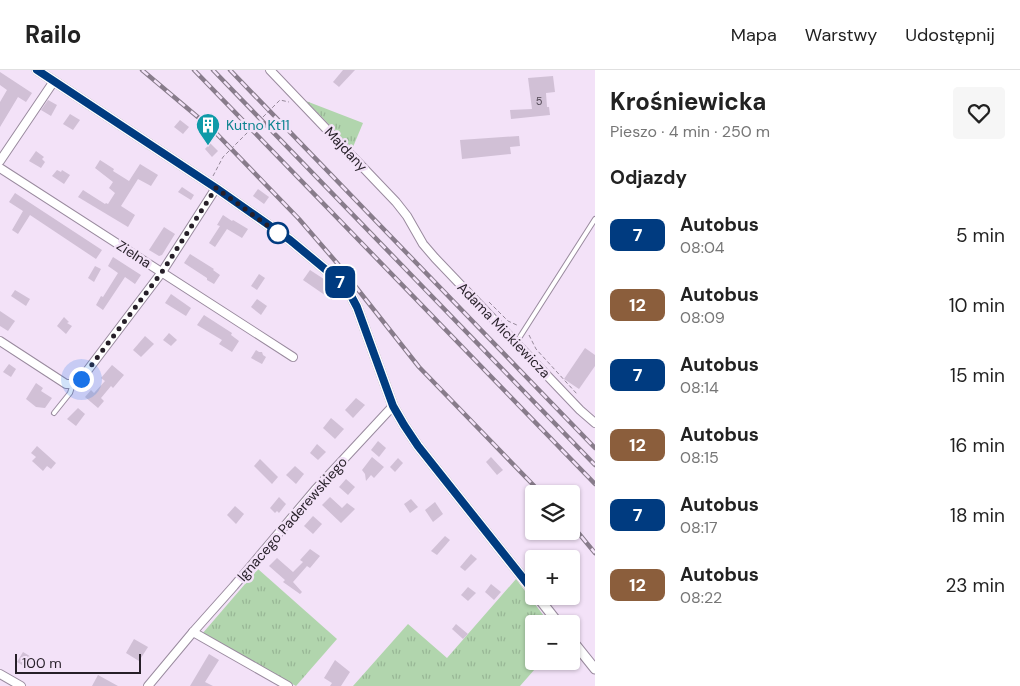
<!DOCTYPE html>
<html lang="pl">
<meta charset="utf-8">
<style>
body{margin:0;font-family:"DM Sans",sans-serif;background:#f6f6f6;color:#222;height:100vh;display:flex;flex-direction:column;font-size:19px;white-space:nowrap}
*{box-sizing:border-box;margin:0}
p{font-size:16px;color:#767676}
.icon{flex:none;width:28px;height:28px;fill:none;stroke:currentColor;stroke-width:2;stroke-linecap:round;stroke-linejoin:round}
.map{position:relative;flex:1;overflow:hidden}
.drawer{display:flex;flex-direction:column;background:#fff;width:425px}
.drawer>*{flex:none}
.badge{padding:0 10px;border-radius:8px;font-size:18px;line-height:32px}
.buttons{position:absolute;left:525px;top:415px;display:grid;gap:10px}
.buttons a{display:grid;place-items:center;width:55px;height:55px;border-radius:5px;background:#fff;box-shadow:0 1px 4px #0004;font-size:25px}
.scale{position:absolute;left:15px;bottom:12px;width:126px;box-sizing:border-box;padding-left:5px;border:2px solid #261f28;border-top:0;font-size:14px;line-height:18px;white-space:nowrap;color:#261f28;-webkit-text-stroke:4px #f3e2f8;paint-order:stroke}
.you{position:absolute;width:25px;height:25px;margin:-12px;border:4px solid #fff;border-radius:50%;background:#1a73e8;box-shadow:0 0 0 8px #1a73e833}
.map>.badge{position:absolute;translate:-50% -50%;box-shadow:0 0 0 2px #fff}
h2{padding:0 15px;font-size:19px;line-height:45px}
.round{display:grid;place-items:center;flex:none;width:52px;height:52px;border-radius:5px;background:#f6f6f6}
.overview{display:flex;align-items:center;justify-content:space-between;height:85px;padding:0 15px}
h1{font-size:24px;font-weight:700;line-height:38px}
ul{padding:0;list-style:none}
li{display:flex;align-items:center;gap:15px;height:70px;padding:0 15px}
li div{flex:1}
li b{display:block;font-size:19px}
li em{font-style:normal}
li .badge{min-width:55px;font-weight:700;text-align:center}
header{display:flex;align-items:center;gap:30px;box-sizing:border-box;height:70px;padding:0 25px;background:#fff;border-bottom:1px solid #e0e0e0}
header strong{font-size:24px}
nav{display:flex;gap:28px;margin-inline-start:auto;font-size:18px}
main{display:flex;flex:1;min-height:0}
.map>svg:first-child{display:block}
.grass{fill:url(#grass-tufts)}
.building{fill:#d1c0d6}
.lines{fill:none;stroke-linecap:round;stroke-linejoin:round}
.service-casing{stroke:#998a9e;stroke-width:6}
.minor-casing{stroke:#998a9e;stroke-width:10}
.tertiary-casing{stroke:#998a9e;stroke-width:11}
.path{stroke:#96899a;stroke-width:1;stroke-dasharray:4 2.5;stroke-linecap:butt}
.service{stroke:#fff;stroke-width:4}
.minor{stroke:#fff;stroke-width:8}
.tertiary{stroke:#fff;stroke-width:9}
.rail-casing{stroke:#887c8b;stroke-width:4.5}
.rail{stroke:#f3e2f8;stroke-width:2.5;stroke-dasharray:8;stroke-linecap:butt}
.line-casing{stroke:#fff;stroke-width:11}
.line{stroke:#003b80;stroke-width:8}
.walk{stroke:#261f28;stroke-width:5;stroke-dasharray:0 9}
.stop-dot{fill:#fff;stroke:#003b80;stroke-width:2.5}
.labels{text-anchor:middle;dominant-baseline:central;stroke-width:5;stroke-linejoin:round;paint-order:stroke}
.number-label{font-size:11px;fill:#514754}
.culture-label{font-size:14px;fill:#0d838f;stroke:#f3e2f8;text-anchor:start}
.street-label{font-size:14px;fill:#261f28;stroke:#f3e2f8}
</style>
<header>
<strong>Railo</strong>
<nav><a>Mapa</a><a>Warstwy</a><a>Udostępnij</a></nav>
</header>
<main>
<div class="map">
<svg width="595" height="616" viewBox="0 0 595 616">
<defs>
<pattern id="grass-tufts" width="24" height="20" patternUnits="userSpaceOnUse" patternTransform="scale(1.25)"><rect width="24" height="20" fill="#b1d5ad"/><path d="M3 7l-1-3M5 7V3M7 7l1-3M15 17l-1-3M17 17v-4M19 17l1-3" fill="none" stroke="#98b695"/></pattern>
</defs>
<rect width="100%" height="100%" fill="#f3e2f8"/>
<g class="grass">
<path d="M306,31l57,22 -10,24h-2z"/>
<path d="M258,499l79,70 -41,47 -94,-52z"/>
<path d="M516,509l34,45h-16v37h8l-22,25h-167l55,-62 39,34z"/>
</g>
<g class="building">
<path d="M343,0h12l-16,17 -6,-5z"/>
<path d="M0,2l32,21 -6,9 -8,-5 -18,30v-25l7,-12 -7,-5z"/>
<path d="M553,6l2,16 -9,1 1,14h2l1,8 -39,4 -1,-9 22,-1 -4,-31z"/>
<path d="M48,30l9,5 -6,11 -10,-6z"/>
<path d="M70,44l10,6 -7,10 -10,-6z"/>
<path d="M180,50l9,7 -6,7 -9,-7z"/>
<path d="M519,66l1,10 -10,1 1,7 -49,5 -2,-19z"/>
<path d="M210,73l8,8 -6,6 -7,-8z"/>
<path d="M36,81l8,6 -2,2 3,3 -4,6 -12,-7z"/>
<path d="M100,90l14,9 -1,2 16,10 11,-17 18,11 -7,11 -13,-7 -17,27 14,9 -7,12 -50,-30 5,-7 22,14 1,-1 2,1 7,-11 -6,-5 4,-6 -18,-14z"/>
<path d="M57,100l4,2 1,-2 8,5 -6,9 -12,-8z"/>
<path d="M182,117l12,8 -3,5 -13,-8z"/>
<path d="M258,119l11,8 -5,7 -11,-8z"/>
<path d="M15,123l87,57 -6,9 -66,-44 -12,19 -6,-4 11,-19 -14,-9z"/>
<path d="M223,145l9,6 1,-1 15,9 -6,9 -15,-9 -12,18 -6,-4 11,-17 -3,-1z"/>
<path d="M164,157l11,7 -13,21 -3,1 -10,-6z"/>
<path d="M190,184l24,15 -1,1 7,5 -6,9 -7,-4v-2l-23,-15z"/>
<path d="M113,187l28,18 -6,9 -10,-7 -22,33 -7,-5 5,-9 2,1 15,-24 -10,-7z"/>
<path d="M95,196l6,3 -7,13 -6,-4z"/>
<path d="M310,200l29,19 -7,11 -29,-20z"/>
<path d="M259,204l6,4 -8,12 -6,-4z"/>
<path d="M15,220l15,9 -4,7 -15,-10z"/>
<path d="M171,224l20,14 -5,8 -21,-13z"/>
<path d="M257,229l10,7 -6,9 -10,-8z"/>
<path d="M0,241l15,10 -7,10 -8,-5z"/>
<path d="M204,245l28,18 -1,2 8,6 -7,11 -13,-8 3,-4 -25,-15z"/>
<path d="M64,247l5,5 -2,1 5,3 -6,8 -9,-8z"/>
<path d="M169,263l8,7 -6,6 -8,-6z"/>
<path d="M145,266l9,8 -13,13 -8,-7z"/>
<path d="M585,278l10,7v11l-16,23 -15,-10z"/>
<path d="M256,280l3,2h3l1,3 3,2 -4,7 -11,-6z"/>
<path d="M9,294l7,5 -5,8 -8,-5z"/>
<path d="M112,295l12,10 -11,13 -2,-2 -10,12 3,3 -6,7 -13,-11 6,-7 3,3 11,-12 -4,-3z"/>
<path d="M36,313l7,5 -2,3 11,7 -7,10 -9,-1 -10,-8z"/>
<path d="M356,328l9,7 -12,13 -8,-8z"/>
<path d="M78,338l7,6 -9,12 -9,-7z"/>
<path d="M331,348l13,11 -9,10 -12,-11z"/>
<path d="M378,371l8,7 -7,9 -8,-7z"/>
<path d="M317,374l9,8 -8,8 -8,-7z"/>
<path d="M37,376l19,17 -5,6 -4,-3 -4,5 -11,-10 4,-4 -5,-4z"/>
<path d="M372,387l12,10 -10,11 -3,-3 -5,6 -1,-7 -3,-4z"/>
<path d="M491,387l12,13 -6,5 -11,-13z"/>
<path d="M398,388l5,5 -8,9 -5,-5z"/>
<path d="M260,389l18,18 -6,7 -18,-18z"/>
<path d="M295,396l9,8 -8,10 -10,-9z"/>
<path d="M346,409l9,8 -7,8 -9,-8z"/>
<path d="M279,427l7,7 -7,9 -2,-2 -2,2 -5,-5z"/>
<path d="M330,427l12,11 5,-5 8,6 -14,14 -19,-18z"/>
<path d="M411,429l7,8 -8,6 -6,-9z"/>
<path d="M435,432l8,12 -10,8 -8,-12z"/>
<path d="M235,436l9,8 -8,10 -9,-9z"/>
<path d="M313,446l9,8 -9,10 -9,-8z"/>
<path d="M445,466l5,4 -13,15 -6,-4z"/>
<path d="M310,479l10,7 -10,12 -3,-2 -14,16 9,10 -2,2 -17,-12 2,-2 -16,-14 8,-8 16,14 10,-10 -3,-2z"/>
<path d="M471,484l6,5 -12,12 -5,-4z"/>
<path d="M491,514l10,8 -7,8 -9,-8z"/>
<path d="M468,517l8,6 -8,8 -7,-6z"/>
<path d="M456,554l12,10 -5,5 -11,-10z"/>
<path d="M134,569l14,8 -9,14 -13,-8z"/>
<path d="M23,582l10,6 -6,10 -10,-6z"/>
<path d="M209,584l10,6 -14,22 8,4h-23z"/>
<path d="M335,590l15,12 -9,14h-11l2,-3 -8,-5z"/>
<path d="M98,605l20,11h-26z"/>
</g>
<g class="lines">
<g class="service-casing">
<g id="service">
<path d="M516,273l79,-124"/>
<path d="M54,343l16,-20 3,-9"/>
</g>
</g>
<g class="minor-casing">
<g id="minor">
<path d="M270,0l126,132 11,14 16,28 12,14 145,152 15,13"/>
<path d="M0,91l54,-80"/>
<path d="M0,98l293,189"/>
<path d="M0,271l66,43h7l8,-5 81,-107 54,-84"/>
<path d="M193,562l95,54"/>
<path d="M0,604l21,12"/>
<path d="M148,616l45,-54 41,-46 81,-96 78,-84"/>
</g>
</g>
<g class="tertiary-casing">
<g id="tertiary">
<path d="M37,0l179,118 74,52 53,44 6,8 8,15 36,99 11,19 14,21 116,146"/>
<path d="M537,526l22,28"/>
<path d="M571,569l24,30"/>
</g>
</g>
<g class="path">
<path d="M213,106l10,-19 57,-57 9,2"/>
<path d="M489,232l19,19 11,5"/>
<path d="M529,265l7,14 41,45"/>
</g>
<use href="#service" class="service"/>
<use href="#minor" class="minor"/>
<use href="#tertiary" class="tertiary"/>
<g class="rail-casing">
<g id="rail">
<path d="M142,0l70,59 87,90 38,44 82,104 123,127"/>
<path d="M194,0l401,414"/>
<path d="M213,0l382,395"/>
<path d="M230,0l365,378"/>
<path d="M571,454l24,29"/>
</g>
</g>
<use href="#rail" class="rail"/>
</g>
<g class="lines">
<g class="line-casing">
<path id="line" d="M37,0l179,118 74,52 53,44 6,8 8,15 36,99 11,19 14,21 116,146"/>
</g>
<use href="#line" class="line"/>
<path class="walk" d="M81,309l81,-107 54,-84 62,45"/>
</g>
<defs>
<g id="building-pin" transform="scale(1.25)"><path d="M0 17L-7.5 6A9.5 9.5 0 1 1 7.5 6Z" fill="#0f9aa8" stroke="#f3e2f8"/><path d="M-4-6H4V6H1V3H-1V6H-4ZM-2.5-4.3h1.7v1.8h-1.7ZM.8-4.3h1.7v1.8H.8ZM-2.5-1h1.7V.8h-1.7ZM.8-1h1.7V.8H.8Z" fill="#fff"/></g>
</defs>
<g fill-rule="evenodd">
<use href="#building-pin" x="208" y="55"/>
</g>
<circle class="stop-dot" cx="278" cy="163" r="10"/>
<g class="labels">
<g class="number-label">
<text x="539" y="31">5</text>
</g>
<g class="culture-label">
<text x="226" y="55">Kutno Kt11</text>
</g>
<g class="street-label">
<text transform="translate(346 79) rotate(47)">Majdany</text>
<text transform="translate(134 184) rotate(33)">Zielna</text>
<text transform="translate(504 260) rotate(46)">Adama Mickiewicza</text>
<text transform="translate(292 449) rotate(-49)">Ignacego Paderewskiego</text>
</g>
</g>
</svg>
<div class="buttons">
<a><svg class="icon" aria-label="layers" viewBox="0 0 24 24"><path d="M12 4l9 5-9 5-9-5zM3 14l9 5 9-5"/></svg></a>
<a>+</a>
<a>−</a>
</div>
<div class="scale">100 m</div>
<div class="you" style="left:81px;top:309px"></div>
<b class="badge" style="left:340px;top:212px;background:#003b80;color:#fff">7</b>
</div>
<section class="drawer">
<div class="overview"><div><h1>Krośniewicka</h1><p>Pieszo · 4 min · 250 m</p></div><a class="round"><svg class="icon" aria-label="heart" viewBox="0 0 24 24"><path d="M12 20l-8-8c-3-5 5-10 8-4 3-6 11-1 8 4z"/></svg></a></div>
<h2>Odjazdy</h2>
<ul>
<li><span class="badge" style="background:#003b80;color:#fff">7</span><div><b>Autobus</b><p>08:04</p></div><em>5 min</em></li>
<li><span class="badge" style="background:#8b5e3c;color:#fff">12</span><div><b>Autobus</b><p>08:09</p></div><em>10 min</em></li>
<li><span class="badge" style="background:#003b80;color:#fff">7</span><div><b>Autobus</b><p>08:14</p></div><em>15 min</em></li>
<li><span class="badge" style="background:#8b5e3c;color:#fff">12</span><div><b>Autobus</b><p>08:15</p></div><em>16 min</em></li>
<li><span class="badge" style="background:#003b80;color:#fff">7</span><div><b>Autobus</b><p>08:17</p></div><em>18 min</em></li>
<li><span class="badge" style="background:#8b5e3c;color:#fff">12</span><div><b>Autobus</b><p>08:22</p></div><em>23 min</em></li>
</ul>
</section>
</main>
